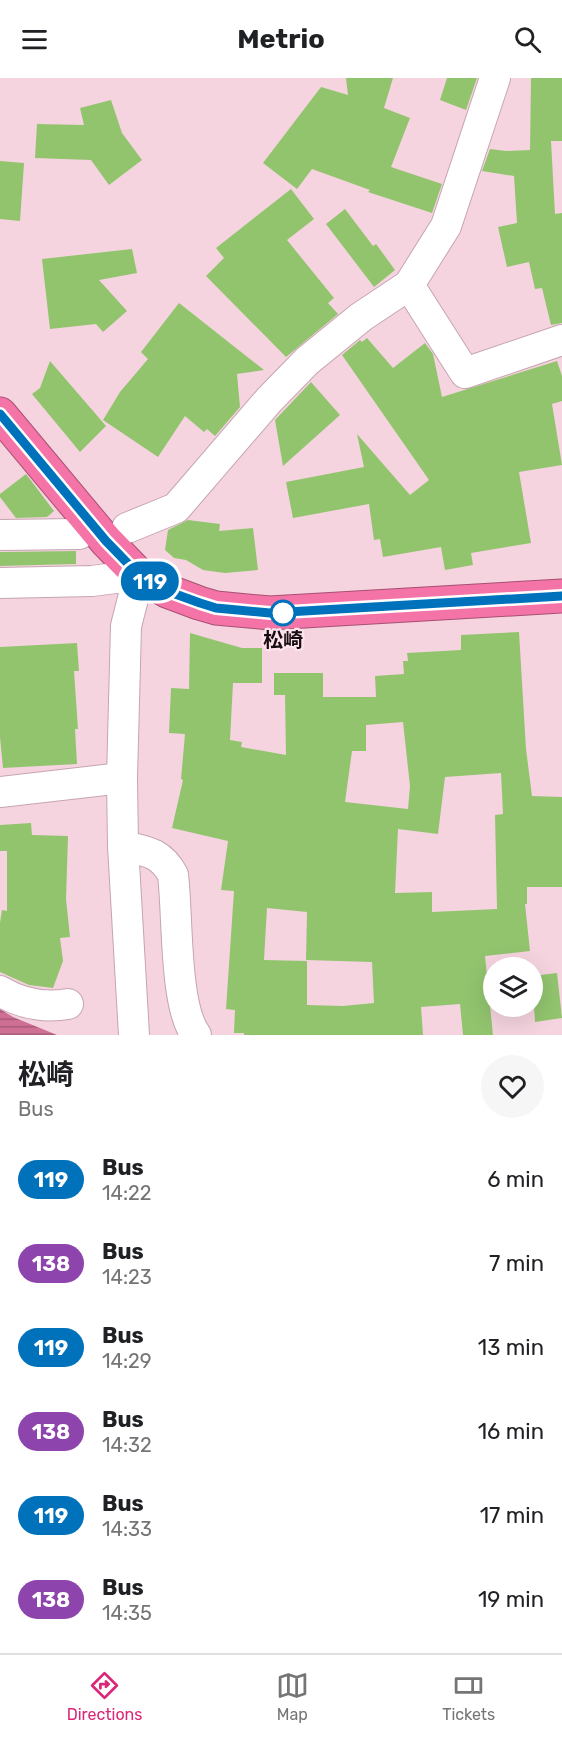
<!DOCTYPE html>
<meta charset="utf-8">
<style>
body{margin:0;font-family:Rubik,"Noto Sans JP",sans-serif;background:#f6f6f6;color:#202124;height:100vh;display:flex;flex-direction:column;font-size:22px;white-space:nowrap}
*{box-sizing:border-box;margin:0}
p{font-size:20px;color:#757577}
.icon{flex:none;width:33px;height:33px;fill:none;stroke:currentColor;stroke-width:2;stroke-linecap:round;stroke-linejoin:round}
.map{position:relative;height:957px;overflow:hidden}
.details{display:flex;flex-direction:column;background:#fff;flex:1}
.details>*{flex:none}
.badge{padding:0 12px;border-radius:20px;font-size:21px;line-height:39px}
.fabs{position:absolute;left:483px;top:879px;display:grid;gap:12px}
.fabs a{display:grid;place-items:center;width:60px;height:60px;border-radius:50%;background:#fff;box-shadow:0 6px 24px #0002;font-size:30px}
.map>.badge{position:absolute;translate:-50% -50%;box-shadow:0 0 0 3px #fff}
.round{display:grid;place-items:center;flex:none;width:63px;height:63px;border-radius:32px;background:#f6f6f6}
.head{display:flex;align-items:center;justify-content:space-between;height:102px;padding:0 18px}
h1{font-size:28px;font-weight:700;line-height:45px}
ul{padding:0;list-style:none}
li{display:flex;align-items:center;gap:18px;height:84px;padding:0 18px}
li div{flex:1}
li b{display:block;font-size:22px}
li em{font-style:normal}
li .badge{min-width:66px;font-weight:700;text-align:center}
header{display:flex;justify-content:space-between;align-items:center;height:78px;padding:0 18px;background:#fff;font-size:27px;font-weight:700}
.dock{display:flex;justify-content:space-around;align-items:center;height:84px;border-top:2px solid #e0e0e0;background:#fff;font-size:16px;color:#757577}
.dock a{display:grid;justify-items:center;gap:3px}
.dock .current{color:#db2777}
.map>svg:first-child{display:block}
.water{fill:url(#water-rules)}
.building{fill:#92c46e;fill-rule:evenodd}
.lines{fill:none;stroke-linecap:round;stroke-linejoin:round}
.minor-casing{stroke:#c5a5af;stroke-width:32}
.highway-casing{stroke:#a75073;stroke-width:35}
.minor{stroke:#fff;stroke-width:30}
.highway{stroke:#f574a8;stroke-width:33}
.line-casing{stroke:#fff;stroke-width:14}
.line{stroke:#0072bc;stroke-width:9}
.stop-dot{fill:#fff;stroke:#0072bc;stroke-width:3}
.labels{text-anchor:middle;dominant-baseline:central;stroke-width:4.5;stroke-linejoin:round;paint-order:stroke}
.stop-label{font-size:20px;font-weight:bold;fill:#170d11;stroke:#fee3ec}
</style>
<header><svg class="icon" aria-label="menu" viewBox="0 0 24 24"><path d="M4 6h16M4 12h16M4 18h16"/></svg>Metrio<svg class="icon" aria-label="search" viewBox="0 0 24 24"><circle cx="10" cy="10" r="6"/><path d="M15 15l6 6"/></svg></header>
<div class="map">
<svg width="562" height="957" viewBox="0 0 562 957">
<defs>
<pattern id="water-rules" width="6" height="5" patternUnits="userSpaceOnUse" patternTransform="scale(1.5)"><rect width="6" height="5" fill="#cf6f94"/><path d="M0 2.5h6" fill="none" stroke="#a75a77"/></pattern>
</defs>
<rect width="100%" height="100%" fill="#f5d4df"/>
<path class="water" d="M0,931l13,8 44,18h-57z"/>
<g class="building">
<path d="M346,0h47l-9,30 26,10 -19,49 51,17 -10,29 -64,-21 2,-2 -58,-21 -15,20 -34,-26 58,-76 27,8z"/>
<path d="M447,0h30l-11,32 -26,-10z"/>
<path d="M531,0h31v63h-11l4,73 7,-1v110l-11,2 -9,-37 -7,1 -6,-27 -22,5 -9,-40 19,-4 -3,-47 -32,-5 8,-22 16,2 24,-1z"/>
<path d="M111,22l11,33 20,27 -33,25 -18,-25 -56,-2 2,-34 47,1 -4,-17z"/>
<path d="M0,83l24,2 -4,58 -20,-2z"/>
<path d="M291,111l23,30 -27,21 47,58 -6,5 10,11 -52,43 -80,-81 18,-18 -8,-10z"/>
<path d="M345,131l28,37 3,-2 19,26 -21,17 -48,-63z"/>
<path d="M132,171l5,24 -38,7 28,31 -24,21 -7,-8 -46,5 -8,-70z"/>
<path d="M179,225l85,67 -27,4 3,33 -25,29 -8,-7 -3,3 -19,-16 -27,41 -55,-37 17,-28 28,-33 -7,-7z"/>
<path d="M367,260l26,30 32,-25 8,11 9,43 115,-36 5,15v25l-10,3 10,61 -43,7 12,71 -60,10 2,12 -28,5 -4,-23 -58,10 -3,-18 -6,1 -5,-36 -76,14 -7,-36 78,-15 -7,-33 53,61 19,-15 -87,-125 18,-15 2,2z"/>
<path d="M50,283l56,65 -26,26 -48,-58 8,-6z"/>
<path d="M311,304l29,33 -57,51 -8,-46z"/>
<path d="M26,396l28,37 -7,6 -31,1 -16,-21v-3z"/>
<path d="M188,442l32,4 -1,7 34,-3 5,42 -33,3 -22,-3 -17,-10 -12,-2 -9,-8 3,-20z"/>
<path d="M76,473v13l-76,2v-14z"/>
<path d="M519,554l7,117 6,47 30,1v90h-35v17h-2l5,47 -45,5 8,79h-30l-3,-31 -39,3 2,28h-179v-2h-10l1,-23 -9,-1 8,-118 -13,-1 7,-49 -56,-13 11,-48 -2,-1 4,-45 -16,-1 2,-45 18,1 1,-56 52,15h20v35h-29l-3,57 12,2 -1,5 45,8 -1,-60h-11v-22h49v24h53l-1,-21 29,-2 -1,-13h5l-1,-8 54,-3v-15zM403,644l7,64 -2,23 -63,-7 7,-51h14v-26zM501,695l2,41 -8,1 2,94 -65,3v-20l-37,1 3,-64 40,5 7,-57zM267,830l40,4 -1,48 66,2 2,41 -31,3 -36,-1v-44l-43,-1z"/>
<path d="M77,565l2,28h-5l4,58h-3l2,35 -74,4 -3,-31v-90z"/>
<path d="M31,745l1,12 36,1 -2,63 4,38 -10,1 3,23 -10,27 -24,-3 -29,-13v-49l2,-13 5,1v-60h-7v-26z"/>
<path d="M557,895l5,45 -27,4 -3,-46z"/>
</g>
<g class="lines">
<g class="minor-casing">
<g id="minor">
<path d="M409,207l56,88 97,-33"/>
<path d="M127,450l49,-20 93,-108 38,-39 54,-44 48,-32 37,-59 49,-148"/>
<path d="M0,457l79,-1"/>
<path d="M0,505l92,-2 47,-6 -13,51 -4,152 1,68 11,189"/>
<path d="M0,714l122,-14"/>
<path d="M123,768c23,5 38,6 50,29 5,39 1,131 23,160"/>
<path d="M0,913c20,12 44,17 68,13"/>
</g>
</g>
<g class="highway-casing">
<path id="highway" d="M0,336l106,127 33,34 28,16 32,12 17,5 54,5 292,-17"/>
</g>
<use href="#minor" class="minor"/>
<use href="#highway" class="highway"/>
</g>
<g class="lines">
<g class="line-casing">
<path id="line" d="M0,336l106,127 33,34 28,16 33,12 16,5 54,5 292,-17"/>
</g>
<use href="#line" class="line"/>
</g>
<circle class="stop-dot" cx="283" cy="535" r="12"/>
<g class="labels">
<g class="stop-label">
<text x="283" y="562">松崎</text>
</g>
</g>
</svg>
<div class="fabs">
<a><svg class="icon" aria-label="layers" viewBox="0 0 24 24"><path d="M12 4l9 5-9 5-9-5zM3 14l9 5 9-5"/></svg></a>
</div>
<b class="badge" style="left:150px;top:503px;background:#0072bc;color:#fff">119</b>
</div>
<section class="details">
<div class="head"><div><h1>松崎</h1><p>Bus</p></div><a class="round"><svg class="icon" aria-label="heart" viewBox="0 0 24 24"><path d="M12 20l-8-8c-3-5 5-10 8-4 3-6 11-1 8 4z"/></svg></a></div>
<ul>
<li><span class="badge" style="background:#0072bc;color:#fff">119</span><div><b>Bus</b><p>14:22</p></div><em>6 min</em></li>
<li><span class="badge" style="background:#8e44ad;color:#fff">138</span><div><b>Bus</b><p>14:23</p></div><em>7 min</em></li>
<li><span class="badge" style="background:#0072bc;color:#fff">119</span><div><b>Bus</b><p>14:29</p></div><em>13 min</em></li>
<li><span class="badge" style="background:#8e44ad;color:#fff">138</span><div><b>Bus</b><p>14:32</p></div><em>16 min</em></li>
<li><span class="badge" style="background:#0072bc;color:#fff">119</span><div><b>Bus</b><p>14:33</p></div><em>17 min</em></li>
<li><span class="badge" style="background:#8e44ad;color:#fff">138</span><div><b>Bus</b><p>14:35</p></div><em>19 min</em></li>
</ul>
</section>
<nav class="dock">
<a class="current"><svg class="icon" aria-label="directions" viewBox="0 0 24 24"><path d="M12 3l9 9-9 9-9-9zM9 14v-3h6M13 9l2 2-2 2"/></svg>Directions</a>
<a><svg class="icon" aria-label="map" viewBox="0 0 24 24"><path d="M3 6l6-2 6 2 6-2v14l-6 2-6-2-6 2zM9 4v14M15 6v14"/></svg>Map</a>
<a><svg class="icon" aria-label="tickets" viewBox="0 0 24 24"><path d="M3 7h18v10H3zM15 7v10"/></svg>Tickets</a>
</nav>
